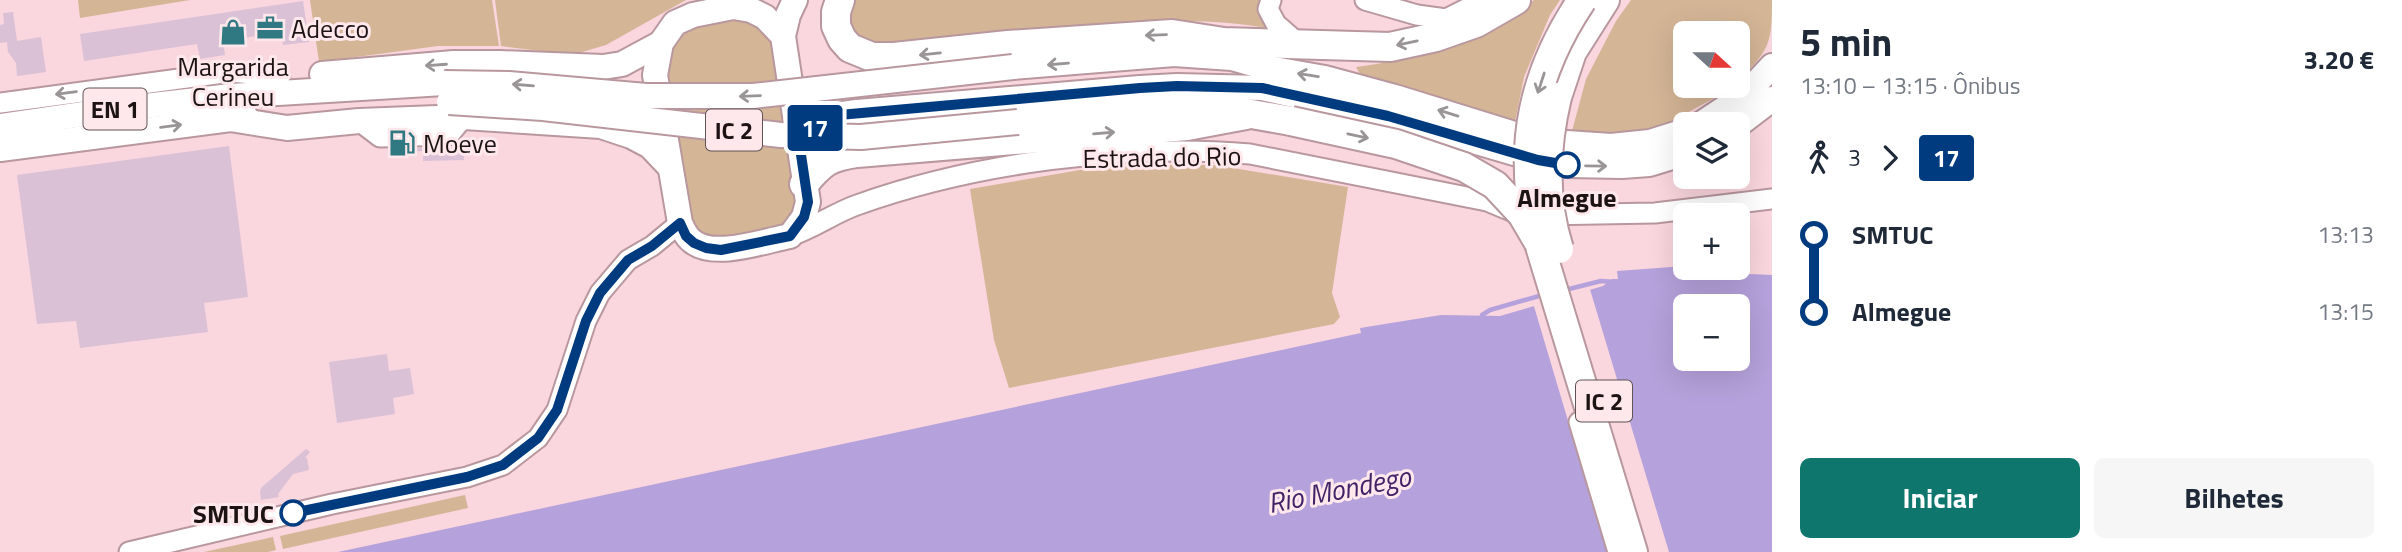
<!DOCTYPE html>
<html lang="pt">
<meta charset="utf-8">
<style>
body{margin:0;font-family:"Titillium Web",sans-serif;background:#f6f6f7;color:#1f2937;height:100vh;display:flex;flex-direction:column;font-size:26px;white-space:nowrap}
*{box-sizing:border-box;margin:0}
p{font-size:23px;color:#747a83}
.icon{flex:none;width:38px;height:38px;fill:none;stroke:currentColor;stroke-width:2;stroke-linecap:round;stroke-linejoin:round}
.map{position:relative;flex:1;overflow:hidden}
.panel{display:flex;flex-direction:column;background:#fff;width:630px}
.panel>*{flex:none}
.badge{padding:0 14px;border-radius:5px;font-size:24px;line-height:46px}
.needle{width:46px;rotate:111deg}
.buttons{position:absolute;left:1673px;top:21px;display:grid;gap:14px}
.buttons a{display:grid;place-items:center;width:77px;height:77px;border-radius:10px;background:#fff;box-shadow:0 7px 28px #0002;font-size:35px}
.map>.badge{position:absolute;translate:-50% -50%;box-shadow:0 0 0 4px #fff}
.legs{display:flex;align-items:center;gap:10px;height:77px;padding:0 28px;font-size:23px}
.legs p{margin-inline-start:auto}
.summary{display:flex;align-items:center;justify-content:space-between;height:119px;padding:0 28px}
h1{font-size:38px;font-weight:700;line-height:52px}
.primary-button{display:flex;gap:14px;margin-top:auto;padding:14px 28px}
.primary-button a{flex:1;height:80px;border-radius:10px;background:#0f766e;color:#fff;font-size:28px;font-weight:700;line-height:80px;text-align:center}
.primary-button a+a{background:#f6f6f7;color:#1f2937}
ul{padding:0 28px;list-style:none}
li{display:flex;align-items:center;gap:24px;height:77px;font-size:26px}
li i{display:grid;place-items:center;width:10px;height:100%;margin:0 9px;background:currentColor}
li i::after{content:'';width:18px;height:18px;margin:-9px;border:5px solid;border-radius:50%;background:#fff}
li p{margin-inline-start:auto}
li:first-child i{background:linear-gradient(#0000 50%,currentColor 0)}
li:last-child i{background:linear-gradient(currentColor 50%,#0000 0)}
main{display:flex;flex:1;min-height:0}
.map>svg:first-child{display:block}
.green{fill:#d4b596}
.water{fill:#b5a1db;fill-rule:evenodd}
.pier{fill:#fad6de}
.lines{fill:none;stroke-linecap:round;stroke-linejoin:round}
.stream{stroke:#b5a1db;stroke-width:4.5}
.building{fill:#dac1d6}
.minor-casing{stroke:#b8979e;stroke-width:23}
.major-casing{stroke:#b8979e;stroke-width:28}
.highway-casing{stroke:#b8979e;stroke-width:32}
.minor{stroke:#fff;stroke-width:19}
.major{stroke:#fff;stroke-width:24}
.highway{stroke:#fff;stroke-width:28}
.major-bridge-casing{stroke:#b8979e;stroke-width:28;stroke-linecap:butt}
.highway-bridge-casing{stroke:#b8979e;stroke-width:32;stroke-linecap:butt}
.major-bridge{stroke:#fff;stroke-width:24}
.highway-bridge{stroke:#fff;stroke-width:28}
.oneway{stroke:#999495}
.line-1-casing{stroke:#fff;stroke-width:16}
.line-1{stroke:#003b80;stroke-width:10}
.stop-1-dot{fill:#fff;stroke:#003b80;stroke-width:3.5}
.labels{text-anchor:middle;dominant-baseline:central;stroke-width:6;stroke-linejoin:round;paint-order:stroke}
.shield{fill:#fee8ec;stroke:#605255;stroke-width:2}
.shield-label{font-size:24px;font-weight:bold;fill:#1d1214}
.poi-label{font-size:26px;fill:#1d1214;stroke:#fee8ec;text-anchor:start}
.street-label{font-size:26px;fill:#1d1214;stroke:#fee8ec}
.stop-label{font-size:26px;font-weight:bold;fill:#1d1214;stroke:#fee8ec}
.water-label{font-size:28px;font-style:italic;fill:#412468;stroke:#fee8ec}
</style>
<main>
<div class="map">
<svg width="1772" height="552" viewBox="0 0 1772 552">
<rect width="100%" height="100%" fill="#fad6de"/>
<g class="green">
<path d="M78,0h112l-110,18z"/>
<path d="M310,0h182l7,46h-61l-119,16z"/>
<path d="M495,0h191l-80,45 -34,10 -71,-9z"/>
<path d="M850,0h412l6,28c-85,-15 -171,-2 -257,7 -48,5 -96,7 -144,11 -19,-14 -26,-22 -17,-46z"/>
<path d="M1534,0h26l-10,15 -26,62 -9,45 -155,-48 -4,-7c62,-8 128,-28 178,-67z"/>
<path d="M1631,0h141c0,46 -3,49 -34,82v-49h-53v53h49l-3,3 -72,39 -67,7 -20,-4 14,-52 30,-58z"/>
<path d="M739,18c18,5 26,13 34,30l25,162 -19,21 -57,9 -22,-7 -8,-9 -24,-146c-2,-56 27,-51 71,-60z"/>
<path d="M1148,165h67l133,22 -16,106 8,24 -6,7 -325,64 -15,-48 -24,-151 110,-19z"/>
<path d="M465,495l3,13 -185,41 -3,-13z"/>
<path d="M273,537l3,13 -8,2h-64z"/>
</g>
<path class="water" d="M1685,266v2h22l20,5 45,2v277h-1434l1023,-219 -1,-5 81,-13 59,1 103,-30 9,-7h6l-1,-8zM1685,306h53v53h-53z"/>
<path class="pier" d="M1589,286l80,266h-62l-74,-249z"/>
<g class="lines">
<g class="stream">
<path d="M1565,290l36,-9 14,1"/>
<path d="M1482,319v-4l8,-5 56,-16"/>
</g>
</g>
<g class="building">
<path d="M303,1l6,41 -26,3 -2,-13 -58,9 2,14 -25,4 -3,-15 -113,17 -4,-27z"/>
<path d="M13,12l4,29 24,-4 5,35 -29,4 -1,-13 -8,-11 -1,-10 -7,1v-18l4,-1 -1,-11z"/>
<path d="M229,146l19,151 -44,6 4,29 -128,16 -4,-27 -39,3 -20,-149z"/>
<path d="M463,147l1,13 -41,1v-10l-33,1v-3z"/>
<path d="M387,354l2,17 21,-3 4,26 -21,4 2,16 -58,9 -8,-61z"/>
<path d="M306,449l4,3 -5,6h2l2,12 -16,4 -15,20 1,3 -18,3 -1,-9 2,-4z"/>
</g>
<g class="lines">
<g class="minor-casing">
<g id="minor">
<path d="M1271,0l-3,9 8,15 23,20"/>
<path d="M1365,0l52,15 29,4 38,-19"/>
<path d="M0,103l231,-31 49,5"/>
<path d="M359,121l21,16 69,-2 15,-18"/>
<path d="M1542,215l113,-2 117,-14"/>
<path d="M790,236c24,-8 44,-23 67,-31 117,-42 269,-62 393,-51l237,47 24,10"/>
<path d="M1579,422l39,130"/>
<path d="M129,552l203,-48 135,-27 36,-12 35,-27 19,-28 29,-89 14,-28 28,-33 24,-14 28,-23"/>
</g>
</g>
<g class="major-casing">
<g id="major">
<path d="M783,36l-18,-19 -14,-7 -18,-3 -40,8 -18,8 -14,20 -6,32 25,148c3,6 6,14 12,18 21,18 72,0 98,-5l14,-19 4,-15 -25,-166 5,-21 7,-15"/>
<path d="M1013,67l161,-13 58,4 35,10 58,10 70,19 142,44 74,5 39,-4 35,-11"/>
<path d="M322,74l132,-11h46l103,4 19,-3 39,-21"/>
<path d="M230,119l57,9 72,-7 105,-4 137,9 30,10 19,10 20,21"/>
<path d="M1018,122l195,-20"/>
<path d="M1701,124l45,-30 26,-28"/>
<path d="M1738,125l34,-26"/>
<path d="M0,126l111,-16 120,-14 213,-13"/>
<path d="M800,148l18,-24 10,-8 29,-4 283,-24 37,-2 85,2 126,28 150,44 29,5 55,1 27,-2 36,-11"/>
<path d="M0,149l246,-32"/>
</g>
</g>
<g class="highway-casing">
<g id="highway">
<path d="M840,0l-4,12v14l6,13 8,9 22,9h22l114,-12 164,-11 52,8 166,5 46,-10 40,-14 40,-23"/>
<path d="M1557,97l15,-45 33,-52"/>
<path d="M1195,104l96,17"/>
<path d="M804,184c18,-22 25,-27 53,-31l330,-27 59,-11"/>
<path d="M1539,243l94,309"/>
</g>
</g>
<use href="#minor" class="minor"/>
<use href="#major" class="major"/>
<use href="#highway" class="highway"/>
<g class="major-bridge-casing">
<g id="major-bridge">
<path d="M444,83l65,1 137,12h107l260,-29"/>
<path d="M449,102l94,6 238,27 80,2 157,-15"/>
</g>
</g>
<g class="highway-bridge-casing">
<g id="highway-bridge">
<path d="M1557,97c-12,50 -14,102 2,152"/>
<path d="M1291,121l105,23 68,23 31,18 27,29 17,29"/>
<path d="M1536,230c-18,-86 -3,-157 46,-230"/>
</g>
</g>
<use href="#major-bridge" class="major-bridge"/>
<use href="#highway-bridge" class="highway-bridge"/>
</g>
<defs><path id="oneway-shaft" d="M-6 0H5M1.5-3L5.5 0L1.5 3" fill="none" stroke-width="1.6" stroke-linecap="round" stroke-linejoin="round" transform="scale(1.75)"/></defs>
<g class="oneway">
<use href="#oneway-shaft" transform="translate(1156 35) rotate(178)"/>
<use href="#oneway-shaft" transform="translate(1407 43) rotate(168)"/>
<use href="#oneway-shaft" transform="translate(930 54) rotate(174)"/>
<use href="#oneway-shaft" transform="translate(1058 64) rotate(175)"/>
<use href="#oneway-shaft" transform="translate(436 65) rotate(176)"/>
<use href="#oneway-shaft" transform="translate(1308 75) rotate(-171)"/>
<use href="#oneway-shaft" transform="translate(1541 83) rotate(108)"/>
<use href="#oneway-shaft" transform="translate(523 85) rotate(-175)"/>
<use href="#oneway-shaft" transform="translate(66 93) rotate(172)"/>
<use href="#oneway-shaft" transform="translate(750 96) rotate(178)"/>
<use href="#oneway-shaft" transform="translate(1448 113) rotate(-163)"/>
<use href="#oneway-shaft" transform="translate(171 126) rotate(-7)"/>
<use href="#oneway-shaft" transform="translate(1104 133) rotate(-5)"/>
<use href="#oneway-shaft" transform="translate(1358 136) rotate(12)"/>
<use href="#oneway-shaft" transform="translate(1596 166) rotate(1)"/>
</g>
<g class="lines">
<g class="line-1-casing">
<path id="line-1" d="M293,513l174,-36 36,-12 35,-27 19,-28 29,-89 14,-28 28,-33 24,-14 28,-23 6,13 8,7 12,5 15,2 69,-14 14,-19 4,-15 -8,-54 18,-24 10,-8 312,-28 37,-2 85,2 126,28 150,44 29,5"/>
</g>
<use href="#line-1" class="line-1"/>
</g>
<defs>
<g id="office-bare" transform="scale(2.1)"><path d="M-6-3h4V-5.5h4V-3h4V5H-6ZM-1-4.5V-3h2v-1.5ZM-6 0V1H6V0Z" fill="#317982" stroke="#fee8ec" stroke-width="2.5" paint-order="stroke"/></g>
<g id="shop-bare" transform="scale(2.1)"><path d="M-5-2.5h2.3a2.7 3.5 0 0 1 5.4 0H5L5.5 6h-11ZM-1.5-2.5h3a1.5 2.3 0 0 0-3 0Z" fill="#317982" stroke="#fee8ec" stroke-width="2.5" paint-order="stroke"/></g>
<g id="fuel-bare" transform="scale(2.1)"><path d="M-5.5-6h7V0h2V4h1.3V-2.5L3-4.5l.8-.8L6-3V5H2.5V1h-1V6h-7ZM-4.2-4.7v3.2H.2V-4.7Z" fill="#317982" stroke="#fee8ec" stroke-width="2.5" paint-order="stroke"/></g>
</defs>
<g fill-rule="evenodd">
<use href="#office-bare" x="270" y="28"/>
<use href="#shop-bare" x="233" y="32"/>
<use href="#fuel-bare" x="402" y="143"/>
</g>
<g class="stop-1-dot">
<circle cx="1567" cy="165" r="12"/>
<circle cx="293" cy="513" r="12"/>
</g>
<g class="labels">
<g class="shield">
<rect x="83.5" y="88.5" width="63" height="41" rx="5"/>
<rect x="706" y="109.5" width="56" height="41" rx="5"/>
<rect x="1576" y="380.5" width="56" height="41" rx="5"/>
</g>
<g class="shield-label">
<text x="115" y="109">EN 1</text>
<text x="734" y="130">IC 2</text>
<text x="1604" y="401">IC 2</text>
</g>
<g class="poi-label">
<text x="291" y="28">Adecco</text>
<text x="233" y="66" text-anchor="middle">Margarida<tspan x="233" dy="30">Cerineu</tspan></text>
<text x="423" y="143">Moeve</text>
</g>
<g class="street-label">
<text transform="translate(1162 157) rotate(-1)">Estrada do Rio</text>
</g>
<g class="stop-label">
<text x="1567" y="197">Almegue</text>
<text x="274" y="513" text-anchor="end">SMTUC</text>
</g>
<g class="water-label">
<text transform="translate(1339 489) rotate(-11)">Rio Mondego</text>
</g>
</g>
</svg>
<div class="buttons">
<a><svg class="needle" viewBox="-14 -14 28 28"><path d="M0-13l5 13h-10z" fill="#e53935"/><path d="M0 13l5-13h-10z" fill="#747a83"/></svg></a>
<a><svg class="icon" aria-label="layers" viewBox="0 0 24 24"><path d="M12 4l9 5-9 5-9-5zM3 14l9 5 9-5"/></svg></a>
<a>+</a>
<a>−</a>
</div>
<b class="badge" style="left:815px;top:128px;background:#003b80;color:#fff">17</b>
</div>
<section class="panel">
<div class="summary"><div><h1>5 min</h1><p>13:10 – 13:15 · Ônibus</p></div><b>3.20 €</b></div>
<div class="legs"><svg class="icon" aria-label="walk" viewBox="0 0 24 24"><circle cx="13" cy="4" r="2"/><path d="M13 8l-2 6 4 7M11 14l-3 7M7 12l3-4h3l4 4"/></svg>3<svg class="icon" aria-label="forward" viewBox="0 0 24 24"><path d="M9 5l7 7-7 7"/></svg><b class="badge" style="background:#003b80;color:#fff">17</b></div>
<ul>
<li><i style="color:#003b80"></i><b>SMTUC</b><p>13:13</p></li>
<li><i style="color:#003b80"></i><b>Almegue</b><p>13:15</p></li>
</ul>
<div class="primary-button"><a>Iniciar</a><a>Bilhetes</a></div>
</section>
</main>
